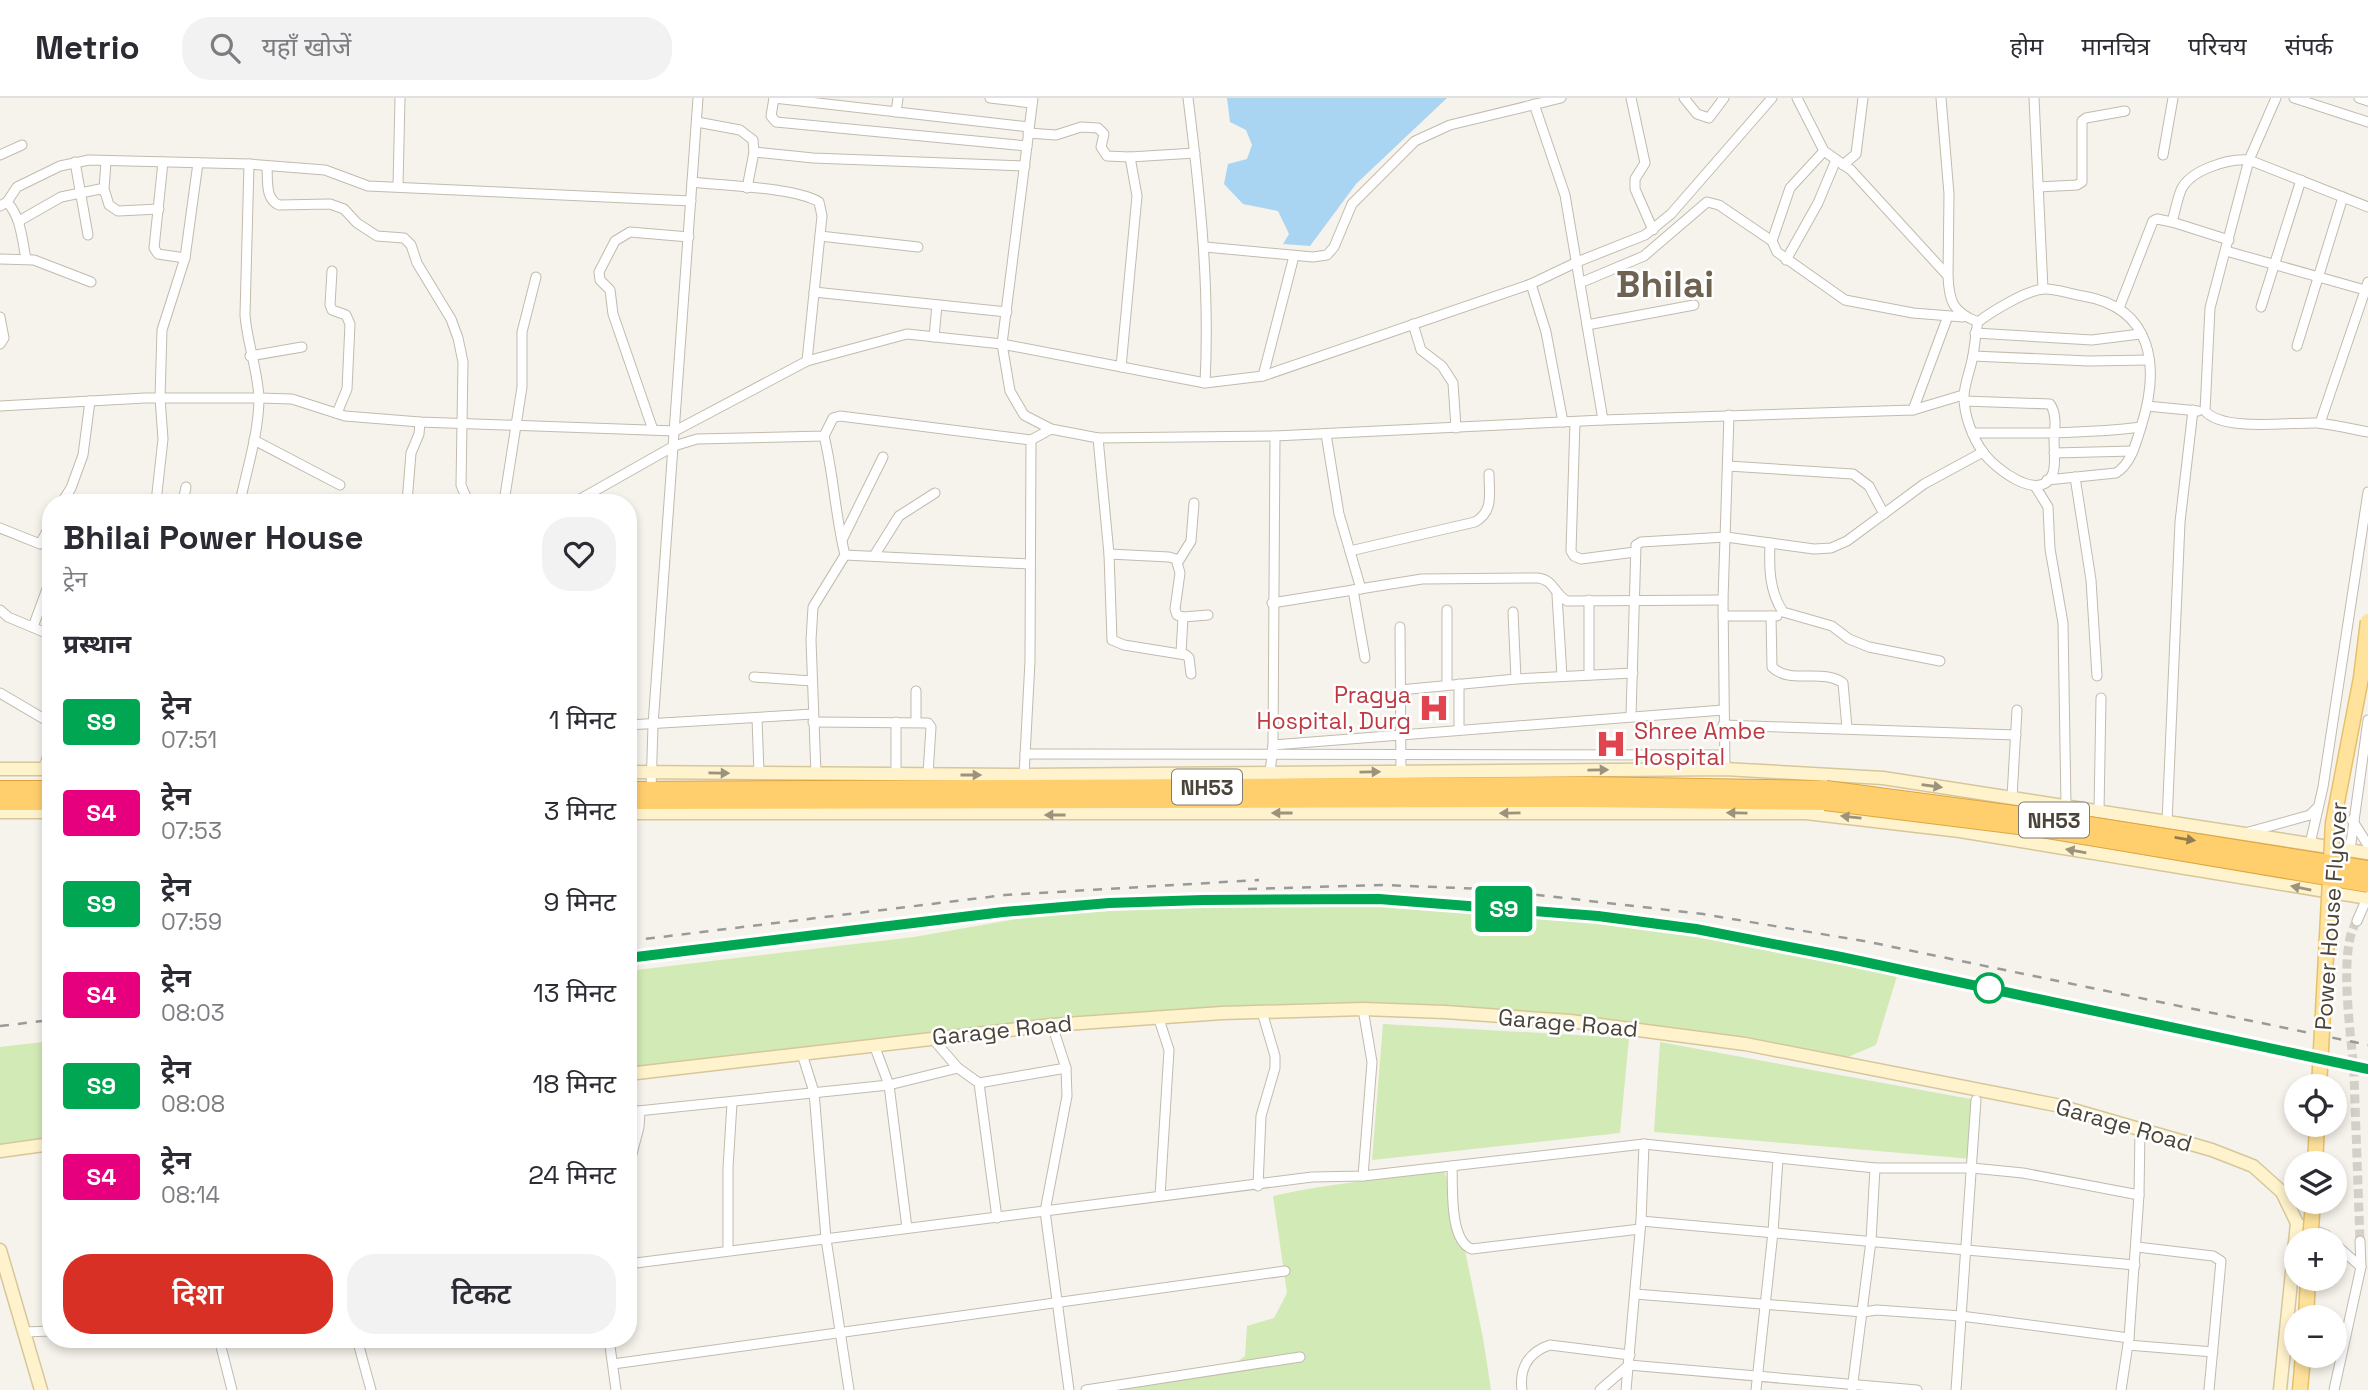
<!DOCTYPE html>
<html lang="hi">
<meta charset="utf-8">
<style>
body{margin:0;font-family:"Space Grotesk","Noto Sans Devanagari",sans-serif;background:#f2f2f3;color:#2b2b33;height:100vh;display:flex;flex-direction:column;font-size:26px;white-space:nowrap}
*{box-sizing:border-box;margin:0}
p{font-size:23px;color:#7c7c81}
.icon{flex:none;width:38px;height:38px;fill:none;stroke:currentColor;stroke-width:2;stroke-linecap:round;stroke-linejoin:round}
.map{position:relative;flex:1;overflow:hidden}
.side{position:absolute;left:42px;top:396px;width:595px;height:854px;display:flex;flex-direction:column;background:#fff;border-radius:28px;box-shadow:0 4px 10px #0003}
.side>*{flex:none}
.badge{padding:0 14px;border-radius:5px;font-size:24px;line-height:46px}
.controls{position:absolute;left:2284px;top:976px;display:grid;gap:14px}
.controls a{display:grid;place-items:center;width:63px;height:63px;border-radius:50%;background:#fff;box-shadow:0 4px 10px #0003;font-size:35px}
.map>.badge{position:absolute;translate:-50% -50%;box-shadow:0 0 0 4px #fff}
h2{padding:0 21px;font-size:26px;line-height:63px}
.round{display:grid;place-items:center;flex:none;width:74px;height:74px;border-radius:28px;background:#f2f2f3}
.headline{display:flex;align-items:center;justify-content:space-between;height:119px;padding:0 21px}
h1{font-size:33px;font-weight:600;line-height:52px}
.cta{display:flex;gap:14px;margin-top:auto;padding:14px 21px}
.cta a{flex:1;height:80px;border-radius:28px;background:#d93025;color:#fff;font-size:28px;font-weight:600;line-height:80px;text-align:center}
.cta a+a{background:#f2f2f3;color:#2b2b33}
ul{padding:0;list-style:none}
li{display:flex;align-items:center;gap:21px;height:91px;padding:0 21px}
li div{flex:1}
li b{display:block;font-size:26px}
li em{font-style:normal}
li .badge{min-width:77px;font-weight:700;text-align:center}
header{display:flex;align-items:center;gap:42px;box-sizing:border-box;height:98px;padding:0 35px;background:#fff;border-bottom:2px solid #e1e1e2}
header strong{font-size:33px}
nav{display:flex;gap:38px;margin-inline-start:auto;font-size:24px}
.search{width:490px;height:63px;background:#f2f2f3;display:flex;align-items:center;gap:18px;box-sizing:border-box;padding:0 24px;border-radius:28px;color:#7c7c81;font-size:26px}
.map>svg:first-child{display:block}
.green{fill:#d2eab5}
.water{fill:#a9d4f2}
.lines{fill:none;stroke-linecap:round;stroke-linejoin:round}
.street-tunnel{stroke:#d4d0c8;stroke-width:9;stroke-dasharray:9 4.5;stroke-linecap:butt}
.street-casing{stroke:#c2bbae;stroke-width:11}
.secondary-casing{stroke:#d6c79b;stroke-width:15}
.primary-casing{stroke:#e6c16a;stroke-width:17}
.highway-casing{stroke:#e0a43c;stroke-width:18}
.street{stroke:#fff;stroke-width:9}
.secondary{stroke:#fff3cd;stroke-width:12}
.primary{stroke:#ffe39c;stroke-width:14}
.highway{stroke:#ffcf6e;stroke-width:16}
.rail{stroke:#9a9a9a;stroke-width:2.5;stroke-dasharray:9 9;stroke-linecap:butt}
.primary-bridge-casing{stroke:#e6c16a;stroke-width:17;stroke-linecap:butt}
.highway-bridge-casing{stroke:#e0a43c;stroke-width:18;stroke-linecap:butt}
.primary-bridge{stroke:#ffe39c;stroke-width:14}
.highway-bridge{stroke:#ffcf6e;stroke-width:16}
.oneway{fill:#9c937c}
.oneway2{fill:#937c4e}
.line-casing{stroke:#fff;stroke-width:16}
.line{stroke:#00a651;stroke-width:10}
.stop-dot{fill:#fff;stroke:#00a651;stroke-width:3.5}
.labels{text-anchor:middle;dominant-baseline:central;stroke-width:5;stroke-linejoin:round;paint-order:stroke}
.shield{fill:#fff;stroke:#817c74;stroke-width:2}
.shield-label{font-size:21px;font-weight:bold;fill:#4b4439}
.health-label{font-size:23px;fill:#be3a42;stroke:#fff;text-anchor:end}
.street-label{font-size:23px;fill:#4b4439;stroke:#fff}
.town-label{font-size:37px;font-weight:bold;fill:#6e6250;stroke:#fff}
</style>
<header>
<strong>Metrio</strong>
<div class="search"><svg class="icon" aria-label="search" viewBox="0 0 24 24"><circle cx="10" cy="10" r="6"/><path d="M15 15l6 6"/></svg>यहाँ खोजें</div>
<nav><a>होम</a><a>मानचित्र</a><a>परिचय</a><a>संपर्क</a></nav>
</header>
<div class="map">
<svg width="2368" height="1292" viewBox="0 0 2368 1292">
<rect width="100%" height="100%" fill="#f6f3ec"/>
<g class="green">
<path d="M1203,801h176l219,17 98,13 102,27 99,20 -21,69 -40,17 -199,-33 -192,-17 -287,4 -530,58v-103l286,-34 195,-34z"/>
<path d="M1383,926l246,14 -9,95 -248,27z"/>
<path d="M51,943v103l-51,7v-104z"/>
<path d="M1660,944l316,58 -4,59 -318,-27z"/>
<path d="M1444,1072l15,51 24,117 8,52h-401l130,-16 25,-18 2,-30 27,-8 13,-25 -14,-97c56,-13 115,-17 171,-26z"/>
</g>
<path class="water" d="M1227,0h220l-91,86 -46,62 -27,-2 6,-10 -11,-23 -35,-7 -19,-20 4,-20 19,-5 5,-14 -6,-15 -16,-8z"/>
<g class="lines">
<path class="street-tunnel" d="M2357,823c-20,28 -5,118 -3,154 2,55 4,111 6,166"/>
<g class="street-casing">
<g id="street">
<path d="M774,0l-3,18 5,6 251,24"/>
<path d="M774,0l255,29"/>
<path d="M990,0l42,5"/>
<path d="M1033,0l-31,246 8,47 14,24 27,14 47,9 177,-2 328,-16 310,-10 50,-15"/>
<path d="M1188,0c12,96 22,189 17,285"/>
<path d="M1631,0l14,65 -10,16v10l18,41"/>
<path d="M1684,0l13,16 12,4 15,-20"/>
<path d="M1797,0l27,53 27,19 97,106c1,26 5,36 30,46"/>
<path d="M1941,0l8,96 -1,82"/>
<path d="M2034,0l9,191"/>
<path d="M2276,0l-27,62 -39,148 -5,103c18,21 85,11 113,12 17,2 34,6 50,9"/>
<path d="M2294,0l74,24"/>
<path d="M2359,0l9,3"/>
<path d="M1534,6l31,91 38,225"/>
<path d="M896,14l2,-14"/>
<path d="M697,24l43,8 13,10 1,12 59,6 212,8"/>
<path d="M1028,35l28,2 25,-8 17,1 6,6 -3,13 6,9 23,1 65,-4"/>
<path d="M1824,53l-34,37 -18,53 5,11 68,48 68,13 50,4"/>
<path d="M0,57l22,-10"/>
<path d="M2163,57l10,-57"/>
<path d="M75,64l13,73"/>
<path d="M163,64l-9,86 4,6 27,4"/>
<path d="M1843,67l13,-11 7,-56"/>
<path d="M267,70c1,13 -2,31 12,37l51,-1 14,5 13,14 20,13 27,2 7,7 6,18 34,56 7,19 5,24 -2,123 7,17"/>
<path d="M692,84c31,4 103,5 127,20l3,14 -15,145"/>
<path d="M398,88l2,-88"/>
<path d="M2038,89l39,-2 5,-3v-61l4,-3 39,-7"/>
<path d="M747,90l7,-36"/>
<path d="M104,92l2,-29"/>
<path d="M7,104c14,15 15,37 19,57"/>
<path d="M0,108l7,-4 10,-15 43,-21 29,-6 160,4 76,6 43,16 323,15"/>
<path d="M19,123l42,-24 39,-8 5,3 4,13 9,6 41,-2"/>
<path d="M2172,124l57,18"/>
<path d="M820,138l98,11"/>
<path d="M1205,149l108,10 14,-2 7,-8 18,-43 63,-63 35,-16 111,-27"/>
<path d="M2226,153l139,39"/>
<path d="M0,161l34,1 57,22"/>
<path d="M1786,162l32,-57 18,-43"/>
<path d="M332,173l-2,34 2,5 14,5 4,9 -3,65 -10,24"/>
<path d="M1580,185l64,-27 63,-54 12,3 53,36"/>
<path d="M1531,186l15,48 17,90"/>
<path d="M814,194l193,20"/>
<path d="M2261,209l40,-127"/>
<path d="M2119,210l34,-87 4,-2 15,3c3,-10 5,-22 9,-32 9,-20 48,-32 68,-30l119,47"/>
<path d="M0,219l4,21 -4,6"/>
<path d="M1413,226l8,26 21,16 11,17 3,45"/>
<path d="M1587,227l107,-20"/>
<path d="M1975,235l117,7 48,-6"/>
<path d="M934,239l3,-32"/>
<path d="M2297,248l46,-149"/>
<path d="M250,258l52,-9"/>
<path d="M1973,258l116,5 60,-1"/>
<path d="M1121,269l16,-171 -7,-39"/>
<path d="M1263,278l31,-120"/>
<path d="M1964,303l86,3c7,10 5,24 4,36 0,10 2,23 -1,33 -12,32 -60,-6 -70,-21 -11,-15 -19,-37 -19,-55 0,-12 6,-26 8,-37 3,-12 3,-25 6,-38 13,-10 50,-33 67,-33 12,0 26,5 38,7 71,12 77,72 58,131 -56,7 -113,6 -169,6"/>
<path d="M0,308l145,-8h114l33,1 53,17 75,6 255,9 132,-70 100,-27 95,10 203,39 58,-7 268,-92 46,-22 68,-27 26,-21 101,-116"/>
<path d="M2147,308l51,5"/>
<path d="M1913,312l35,-94"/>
<path d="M1575,324l-4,129 3,5 7,3 54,-7"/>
<path d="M2320,325l48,-141"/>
<path d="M653,332l-40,-116 -3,-24 -10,-10 -1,-8 16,-31 15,-9 59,5"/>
<path d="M1326,336l13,80 22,75"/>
<path d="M1098,340l11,116 3,86 12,5 62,10 3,3 2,16"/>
<path d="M254,342l86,45"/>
<path d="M1031,342l20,-11"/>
<path d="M2054,355l79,-2"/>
<path d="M1728,368l125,8 16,12 15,28"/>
<path d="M2075,379l16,103 6,96"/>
<path d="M2047,382l69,-7c15,-9 20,-30 25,-46"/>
<path d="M2035,388l13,21 2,42 13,74 3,183"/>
<path d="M62,404l9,-14 12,-33 7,-54"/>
<path d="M156,404l7,-63 -3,-41 2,-68 23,-72 13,-95"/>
<path d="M183,404l3,-15"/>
<path d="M240,404c7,-33 18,-67 19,-101 0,-27 -12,-58 -14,-86l4,-151"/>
<path d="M407,404l4,-49 8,-19 1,-12"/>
<path d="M504,404l18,-115v-55l14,-55"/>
<path d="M575,404l99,-56 23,-7 127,-3 9,-18 7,-2 191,24 -1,221 -6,114"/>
<path d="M0,430l40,16 11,-20"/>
<path d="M842,442l41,-83"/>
<path d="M1770,445c-1,24 -1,48 13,69l49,14 17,13 20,8 71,14"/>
<path d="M1350,453l125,-29c19,-11 14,-28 14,-48"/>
<path d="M1109,456l60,3 7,2 4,14 -5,36 2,6 6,2 25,-2"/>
<path d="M845,457l184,9"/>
<path d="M874,458l25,-40 36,-23"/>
<path d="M1178,464l13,-21 3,-38"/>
<path d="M1353,492l12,68"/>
<path d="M1557,497l5,81"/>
<path d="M1589,502v75"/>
<path d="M1272,505l150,-24 116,-1c16,2 16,16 29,23l156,-1"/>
<path d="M0,512l8,7 43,18"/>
<path d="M1513,514l3,67"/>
<path d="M1723,518h54"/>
<path d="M1771,518l1,51c18,18 50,1 71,16l4,45"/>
<path d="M33,529l18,-49"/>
<path d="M1400,529l1,145"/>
<path d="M1181,555l2,-36"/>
<path d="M754,579l58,4"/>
<path d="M1459,586v46"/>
<path d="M1447,587v-75"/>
<path d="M1400,592l116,-11 117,-6"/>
<path d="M0,595l51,30"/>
<path d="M1631,618l5,-171 5,-3 85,-5 88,12 17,-1 16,-7 77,-57 59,-32"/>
<path d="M757,620l2,55"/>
<path d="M813,624l115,1 3,4 -3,47"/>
<path d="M896,624v52"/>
<path d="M916,624v-31"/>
<path d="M628,627l185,-11"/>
<path d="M1723,627l293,10"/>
<path d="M1273,647l450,-35"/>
<path d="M1025,656l699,1"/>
<path d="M45,666l6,-20"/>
<path d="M1725,671l-2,-169 6,-185"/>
<path d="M1270,675l3,-28 2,-309"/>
<path d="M816,676l-5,-134 2,-33 32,-52c-10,-40 -11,-79 -21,-119"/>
<path d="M651,692l2,-65 45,-627"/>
<path d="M2012,699l5,-87"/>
<path d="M2099,713l2,-113"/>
<path d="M2352,722l16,25"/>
<path d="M2167,724l13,-300 13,-112"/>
<path d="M2245,735l65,-18 7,-7"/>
<path d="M2310,746l13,-57 45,-295"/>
<path d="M2350,752l18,-130"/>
<path d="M2357,823l10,-23"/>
<path d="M1158,918l11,34 -9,146"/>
<path d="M1052,927l14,43 1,28 -22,115 24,179"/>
<path d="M932,940l26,30 21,15 18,135"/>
<path d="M874,947l15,40 18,143"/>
<path d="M802,956l12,38 12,147 23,151"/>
<path d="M979,985l87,-15"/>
<path d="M628,1014l261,-27 69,-17"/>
<path d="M1452,1068c1,21 -3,75 20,83l168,-20"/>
<path d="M628,1071l11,-42 1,-16"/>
<path d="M1363,1078l9,-114 -9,-53"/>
<path d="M1258,1088l3,-70 14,-48v-12l-13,-44"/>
<path d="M1641,1123l494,44"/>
<path d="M2297,1125l29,12 6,6"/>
<path d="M2360,1143l1,26"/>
<path d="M2137,1149l76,9 8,5 -12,129"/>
<path d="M728,1152v-82l4,-65"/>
<path d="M628,1166l684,-87 51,-1 281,-32 231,24h97l51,5 116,22 1,-66"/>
<path d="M1635,1196l228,18 14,-2 84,6 168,22"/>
<path d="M24,1234l27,-1"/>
<path d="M219,1241l13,51"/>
<path d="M357,1241l14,51"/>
<path d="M609,1241l7,51"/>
<path d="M2128,1247l85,7"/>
<path d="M613,1266l672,-93"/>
<path d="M1086,1292l214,-33"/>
<path d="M1522,1292c-3,-22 7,-38 28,-45l80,10"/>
<path d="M1600,1292l29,-25 288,25"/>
<path d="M1626,1292l15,-169 3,-77"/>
<path d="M1756,1292l17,-158 5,-73"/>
<path d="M1852,1292l19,-149 4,-73"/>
<path d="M1956,1292l20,-290"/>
<path d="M2121,1292l8,-52 10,-143"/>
<path d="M2334,1292l27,-123 -27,-24"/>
</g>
</g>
<g class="secondary-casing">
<g id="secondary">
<path d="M0,671h51"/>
<path d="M628,674l396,3 701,-6 158,9 485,75"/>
<path d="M0,714h51"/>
<path d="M628,715h1178l154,18 408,67"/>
<path d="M628,976l424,-49 170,-12 141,-4 82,3 125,9 175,23 311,61 156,45 41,16 29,26 15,31 -17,167"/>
<path d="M0,1053l51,-7"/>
<path d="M0,1152l41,140"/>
</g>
</g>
<g class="primary-casing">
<g id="primary">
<path d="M2315,1066l2,-39"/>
<path d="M2306,1220l2,-39"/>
<path d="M2300,1292l3,-34"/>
</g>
</g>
<g class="highway-casing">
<g id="highway">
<path d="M0,691h51"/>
<path d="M628,692l957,-5 241,4"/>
<path d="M628,703l948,-2 249,3"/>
<path d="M0,704h51"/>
</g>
</g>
<use href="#street" class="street"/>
<use href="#secondary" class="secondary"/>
<use href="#primary" class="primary"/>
<use href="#highway" class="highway"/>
<g class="rail">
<path d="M1248,791l135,-4 103,4 217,25 166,28 499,103"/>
<path d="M628,843l377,-46 254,-15"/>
<path d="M628,860c250,-31 495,-66 748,-59 105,3 213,14 317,30 96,14 191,37 286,57 130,28 259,55 389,83"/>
<path d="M0,928l51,-6"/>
</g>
<g class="primary-bridge-casing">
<g id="primary-bridge">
<path d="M2319,989l14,-264 28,-145 7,-57"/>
<path d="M2310,1143l3,-39"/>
</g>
</g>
<g class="highway-bridge-casing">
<g id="highway-bridge">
<path d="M1826,691l219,29 323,51"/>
<path d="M1825,704l217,27 326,55"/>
</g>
</g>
<use href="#primary-bridge" class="primary-bridge"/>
<use href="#highway-bridge" class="highway-bridge"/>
</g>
<defs><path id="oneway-solid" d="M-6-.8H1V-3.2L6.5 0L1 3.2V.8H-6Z" transform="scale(1.75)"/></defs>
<g class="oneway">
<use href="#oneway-solid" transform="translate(1598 672) rotate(-1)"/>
<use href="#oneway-solid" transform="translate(1370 674) rotate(-1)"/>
<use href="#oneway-solid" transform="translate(719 675) rotate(1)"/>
<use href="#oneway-solid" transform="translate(971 677)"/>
<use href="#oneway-solid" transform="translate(1932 688) rotate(8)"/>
<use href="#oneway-solid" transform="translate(1282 715) rotate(180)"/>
<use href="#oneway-solid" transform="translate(1510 715) rotate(179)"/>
<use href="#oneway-solid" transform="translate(1737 715) rotate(-179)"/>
<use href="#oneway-solid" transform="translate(1055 717) rotate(180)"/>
<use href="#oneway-solid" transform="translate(1851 719) rotate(-174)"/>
<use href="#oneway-solid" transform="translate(2076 753) rotate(-170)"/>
<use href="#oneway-solid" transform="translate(2301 790) rotate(-169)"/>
</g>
<use class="oneway2" href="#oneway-solid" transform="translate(2185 741) rotate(9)"/>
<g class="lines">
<g class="line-casing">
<path id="line" d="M628,860l375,-46 106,-9 94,-3 176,-1 219,17 98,13 145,28 527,112"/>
</g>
<use href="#line" class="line"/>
</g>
<defs>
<g id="hospital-bare" transform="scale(2.415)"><path d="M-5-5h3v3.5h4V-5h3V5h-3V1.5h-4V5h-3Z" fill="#e0444e" stroke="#fff" stroke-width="2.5" paint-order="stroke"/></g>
</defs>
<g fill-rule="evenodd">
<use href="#hospital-bare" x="1434" y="610"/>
<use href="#hospital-bare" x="1611" y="646"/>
</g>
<circle class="stop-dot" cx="1989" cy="890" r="14"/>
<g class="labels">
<g class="shield">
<rect x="1172" y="671.5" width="70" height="35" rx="5"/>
<rect x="2019" y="704.5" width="70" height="35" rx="5"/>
</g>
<g class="shield-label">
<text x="1207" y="689">NH53</text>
<text x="2054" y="722">NH53</text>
</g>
<g class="health-label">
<text x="1411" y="597">Pragya<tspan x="1411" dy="26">Hospital, Durg</tspan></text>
<text x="1634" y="633" text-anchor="start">Shree Ambe<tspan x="1634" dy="26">Hospital</tspan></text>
</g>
<g class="street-label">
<text transform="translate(2331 818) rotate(-86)">Power House Flyover</text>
<text transform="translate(1568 925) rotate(5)">Garage Road</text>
<text transform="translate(1002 932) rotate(-6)">Garage Road</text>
<text transform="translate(2124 1027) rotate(16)">Garage Road</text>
</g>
<g class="town-label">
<text x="1665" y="186">Bhilai</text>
</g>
</g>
</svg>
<div class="controls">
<a><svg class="icon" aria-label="locate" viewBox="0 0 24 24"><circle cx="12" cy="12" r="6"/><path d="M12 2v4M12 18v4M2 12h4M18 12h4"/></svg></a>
<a><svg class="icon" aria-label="layers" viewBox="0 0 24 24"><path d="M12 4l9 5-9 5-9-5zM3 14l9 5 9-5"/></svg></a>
<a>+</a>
<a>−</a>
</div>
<b class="badge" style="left:1504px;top:811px;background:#00a651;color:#fff">S9</b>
<section class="side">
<div class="headline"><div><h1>Bhilai Power House</h1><p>ट्रेन</p></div><a class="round"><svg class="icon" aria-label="heart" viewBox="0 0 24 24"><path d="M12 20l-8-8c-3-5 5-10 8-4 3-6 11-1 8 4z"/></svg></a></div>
<h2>प्रस्थान</h2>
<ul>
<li><span class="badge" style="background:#00a651;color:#fff">S9</span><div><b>ट्रेन</b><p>07:51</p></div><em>1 मिनट</em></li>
<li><span class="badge" style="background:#e6007e;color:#fff">S4</span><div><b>ट्रेन</b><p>07:53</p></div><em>3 मिनट</em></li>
<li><span class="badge" style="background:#00a651;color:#fff">S9</span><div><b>ट्रेन</b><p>07:59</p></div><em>9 मिनट</em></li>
<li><span class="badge" style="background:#e6007e;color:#fff">S4</span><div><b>ट्रेन</b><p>08:03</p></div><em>13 मिनट</em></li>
<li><span class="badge" style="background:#00a651;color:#fff">S9</span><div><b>ट्रेन</b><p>08:08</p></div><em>18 मिनट</em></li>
<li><span class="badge" style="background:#e6007e;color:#fff">S4</span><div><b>ट्रेन</b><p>08:14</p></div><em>24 मिनट</em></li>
</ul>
<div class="cta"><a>दिशा</a><a>टिकट</a></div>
</section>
</div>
